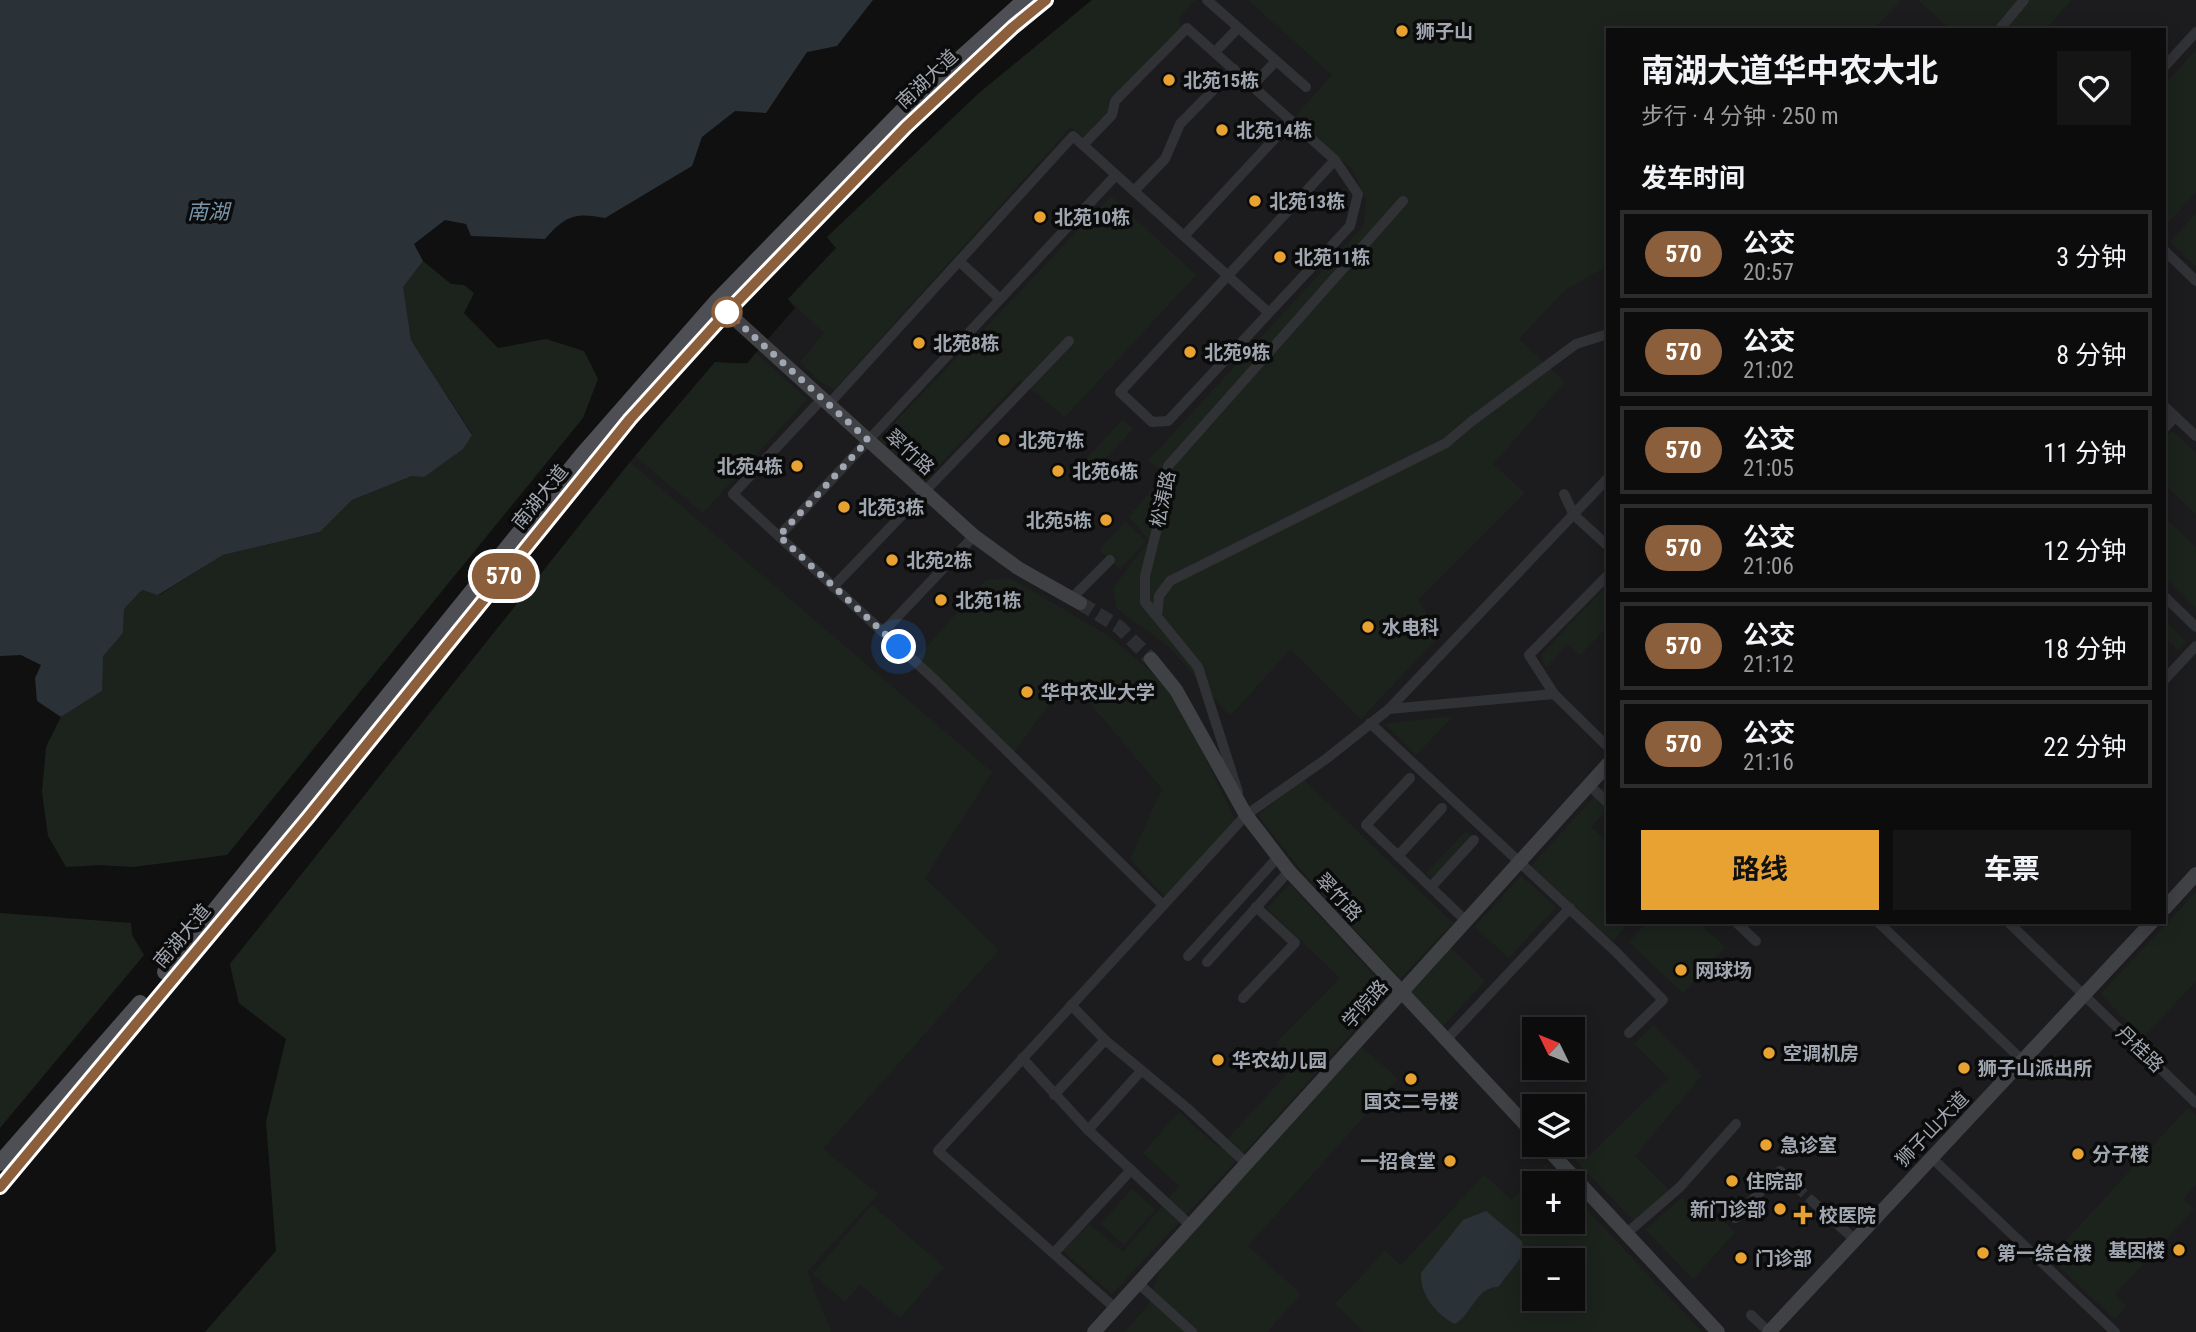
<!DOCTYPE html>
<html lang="zh">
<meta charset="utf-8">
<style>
body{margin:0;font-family:"Roboto Condensed","Noto Sans SC",sans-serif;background:#151516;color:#f1f3f6;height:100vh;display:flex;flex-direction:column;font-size:26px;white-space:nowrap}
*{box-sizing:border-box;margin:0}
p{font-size:23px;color:#9a9b9d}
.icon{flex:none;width:38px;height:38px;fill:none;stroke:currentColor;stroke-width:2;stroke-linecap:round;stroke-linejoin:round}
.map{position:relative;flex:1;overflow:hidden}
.panel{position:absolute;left:1606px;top:28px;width:560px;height:896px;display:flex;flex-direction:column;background:#0c0c0d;border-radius:0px;box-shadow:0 4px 18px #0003,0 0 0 2px #2c2c2e}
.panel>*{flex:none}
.badge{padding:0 14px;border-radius:23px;font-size:24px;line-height:46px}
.needle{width:46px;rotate:313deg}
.buttons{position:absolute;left:1522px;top:1017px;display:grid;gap:14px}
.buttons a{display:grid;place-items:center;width:63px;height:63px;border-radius:0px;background:#0c0c0d;box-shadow:0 4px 18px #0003,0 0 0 2px #2c2c2e;font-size:35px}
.you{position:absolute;width:35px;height:35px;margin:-18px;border:5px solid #fff;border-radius:50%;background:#1a73e8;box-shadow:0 0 0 10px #1a73e833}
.map>.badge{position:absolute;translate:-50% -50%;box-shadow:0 0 0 4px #fff}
h2{padding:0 35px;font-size:26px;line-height:63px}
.round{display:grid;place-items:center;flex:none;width:74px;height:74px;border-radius:0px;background:#151516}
.overview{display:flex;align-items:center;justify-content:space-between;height:119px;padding:0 35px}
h1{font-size:33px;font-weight:700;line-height:52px}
.cta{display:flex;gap:14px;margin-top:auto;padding:14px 35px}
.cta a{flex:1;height:80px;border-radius:0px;background:#e8a231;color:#111;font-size:28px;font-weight:700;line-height:80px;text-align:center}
.cta a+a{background:#151516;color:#f1f3f6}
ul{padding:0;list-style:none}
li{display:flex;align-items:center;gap:21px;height:88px;margin:0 14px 10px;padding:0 21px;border:4px solid #2c2c2e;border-radius:0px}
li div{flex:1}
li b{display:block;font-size:26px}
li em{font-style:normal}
li .badge{min-width:77px;font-weight:700;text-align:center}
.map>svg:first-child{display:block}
.built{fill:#1c1c1e;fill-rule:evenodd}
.green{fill:#1c231d;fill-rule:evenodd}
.water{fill:#2a3238}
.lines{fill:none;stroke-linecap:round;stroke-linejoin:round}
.street-tunnel{stroke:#2d2e31;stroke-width:10;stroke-dasharray:10 5;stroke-linecap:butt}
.secondary-tunnel{stroke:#2d2e31;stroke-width:14;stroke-dasharray:14 7;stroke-linecap:butt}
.street{stroke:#313236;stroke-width:10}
.secondary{stroke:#3f4145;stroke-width:14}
.primary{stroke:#4d4f54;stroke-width:16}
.line-casing{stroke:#fff;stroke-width:16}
.line{stroke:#8b5e3c;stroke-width:10}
.walk{stroke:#a1a7b1;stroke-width:7;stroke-dasharray:0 12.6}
.poi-dot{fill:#e8a231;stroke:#0b0b0c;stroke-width:2.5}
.stop-dot{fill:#fff;stroke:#8b5e3c;stroke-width:3.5}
.labels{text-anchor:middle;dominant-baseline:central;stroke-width:7;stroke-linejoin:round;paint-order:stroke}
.poi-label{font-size:19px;font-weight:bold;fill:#a1a7b1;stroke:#0b0b0c;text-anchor:start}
.street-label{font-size:19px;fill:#a1a7b1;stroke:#0b0b0c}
.water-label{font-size:21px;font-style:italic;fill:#7996ab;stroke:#0b0b0c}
</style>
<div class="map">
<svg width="2196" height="1332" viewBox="0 0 2196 1332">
<rect width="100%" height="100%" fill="#101011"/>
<path class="built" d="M1092,0h1104v1332h-1991l71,-81 -9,-133 19,-79 -47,-36 -9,-39 400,-502 85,-99h32l48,-55 -7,-9 48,-51 -9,-11 151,-143zM1608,30h557v892h-557zM1535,1029h38v39h-38zM1535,1106h38v38h-38zM1535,1183h38v39h-38zM1535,1260h38v38h-38z"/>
<g class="green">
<path d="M1092,0h103l-17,19 3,7 -71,73 -2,13 -24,26 -13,-11 -236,262 -13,-6 -22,-21 24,-29 -36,-34 48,-51 -9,-11 151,-143z"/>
<path d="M1248,0h653l-28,30h-265v236l-43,24 -46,49 46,43 -72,82 32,29 -107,107 23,34 -80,85 -70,-70 -61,67 -62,-70 -51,-37 -4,-21 36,-48 -20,-23 36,-43 -17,-13 216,-236 2,-26 -14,-30 -58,-51 38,-43z"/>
<path d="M1918,0h153l-23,27 2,3h-99z"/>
<path d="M2196,50v142l-31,34v-142z"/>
<path d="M1111,196l85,79 -131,142 -45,-37 -99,104 -46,-41z"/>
<path d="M2196,214v52l-26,-24z"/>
<path d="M423,261l28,23 13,1 10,8 -10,20 34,35 48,-9 38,12 14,28 -15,39 -356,437 -94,12 -34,-2 -33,2 -18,-31 -6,-44 4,-45 15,-30 41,-26v-35l21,-23 1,-24 18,-19 17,5 64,-40 97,-23 32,-32 60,-24 60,-42 -61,-94 -9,-53z"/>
<path d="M756,353l51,46 -104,114 -68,-57 80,-94 32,2z"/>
<path d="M1123,419l10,10 -44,47 -10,-9z"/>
<path d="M2172,431l24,22v61l-31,-29v-46z"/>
<path d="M630,462l362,310 -67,106 74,72 -176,199 55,45 -71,78 24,60h-626l71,-81 -10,-129 20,-83 -47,-36 -9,-39z"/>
<path d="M2165,518l31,30v60l-31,-30z"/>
<path d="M1125,522l21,19 -26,28 -21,-19z"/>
<path d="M1010,578l99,58 54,46 28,46 46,96 -70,75 -37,-40 32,-70 -93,-111 -57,77 -98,-94 72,-81z"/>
<path d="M1608,584v42l-28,29 -13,-11 -21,24 -5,-13z"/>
<path d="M2165,621l22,21 -9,8 -13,-13z"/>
<path d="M1453,716l-37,39 -31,-31z"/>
<path d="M1303,779l150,144 -53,56 -100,-110 -42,-54z"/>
<path d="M1608,782v26l-17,19 17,16v79h22l-17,19 -82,-75z"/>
<path d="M1466,831l7,6 -41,42 -6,-6z"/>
<path d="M1521,876l35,31 -47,51 -35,-31z"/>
<path d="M1290,884l99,107 -136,152 -141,151 -49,-43 26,-27 34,28 56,-66 -36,-33 36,-41 40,36 76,-83 -19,-22 64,-65 -73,-70z"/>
<path d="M2196,892v89l-53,57 -42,-44z"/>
<path d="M0,913l131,10 1,12 12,20 -144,173z"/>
<path d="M1648,922h50l27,25 -42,46 -54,-51z"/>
<path d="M1450,947l35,34 -44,47 -32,-36z"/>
<path d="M1653,1025l49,50 -67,81 35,35 -36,30 -73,-76 12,-1v-4l16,16 80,-78 -34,-34z"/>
<path d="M1359,1044l39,35 -150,167 53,48 -34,38h-143l24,-26 14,-42z"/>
<path d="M2188,1108l8,7v69l-13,15 11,10 -79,85 11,12 -11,13 -65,-61z"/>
<path d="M1545,1164l17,19h-27v39h38v-27l129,137h-338l-29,-28 50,-53 16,14 83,-90 28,25zM1535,1260h38v38h-38z"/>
<path d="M1132,1189l23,21 -31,35 -23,-21z"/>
<path d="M1682,1198l26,24 10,-5 17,15 -42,47 -48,-50z"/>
<path d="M872,1205l72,62 -44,51 -40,-34 -15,18 -32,-28z"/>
</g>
<g class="water">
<path d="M0,0h873l-36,46 -30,6 -41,61 -31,-2 -33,26 -10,29 -87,52c-30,-6 -40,-2 -60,21l-74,-3 -5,-12 -21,-4 -31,24 9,17 -20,26 8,53 61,95 -9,14 -39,28 -12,-1 -60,24 -32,32 -97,23 -65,40 -16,-5 -18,19 -1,24 -20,23 -1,35 -41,26 -24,-16 -2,-23 6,-13 -20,-10 -21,1z"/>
<path d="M1486,1211l36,30 1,14 -25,32c-22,0 -25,26 -43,37 -19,-10 -35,-29 -34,-51l42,-53z"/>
</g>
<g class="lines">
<path class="street-tunnel" d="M1786,1177l26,24"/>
<path class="secondary-tunnel" d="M1080,603l39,24 32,32"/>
<g class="street">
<path d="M1207,0l99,87"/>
<path d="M1999,30l25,-30"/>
<path d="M1215,52l23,-24"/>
<path d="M2165,66l31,-34"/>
<path d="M1252,86l24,-25"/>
<path d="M1083,145l29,-30 3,-14 72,-73 148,132 23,34 -8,32 -182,195 -16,1 -32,-30 215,-232"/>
<path d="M1134,191l31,-32 15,-35 54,-55"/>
<path d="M1184,236l107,-115"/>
<path d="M2166,252l30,29"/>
<path d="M959,261l41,38"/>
<path d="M822,399l-89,95 202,186 228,225"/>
<path d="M828,405l245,-269 195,176"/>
<path d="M2165,407l31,29"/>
<path d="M2165,428l10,-11"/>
<path d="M1564,494l10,21 34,31"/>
<path d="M779,536l337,-361"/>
<path d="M833,587l236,-246"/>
<path d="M2165,597l31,30"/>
<path d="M1072,598l38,-38"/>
<path d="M1157,616l2,-20 11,-15 276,-138 26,-22 104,-77 32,-10"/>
<path d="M883,632l91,-96"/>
<path d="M2165,679l31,-33"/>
<path d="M1554,694l-25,-39 79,-80"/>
<path d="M1389,709l219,-231"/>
<path d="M1370,723l245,228 48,49 -34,33"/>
<path d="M1410,778l-44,47 100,96"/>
<path d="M1589,785l19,18"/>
<path d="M1238,792l-40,-125 -53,-65v-26l13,-52 10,-58 235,-265"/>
<path d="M1398,856l44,-48"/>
<path d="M1431,887l43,-47"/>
<path d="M1736,922l20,19"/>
<path d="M1878,922l145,139"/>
<path d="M2008,922l188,181"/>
<path d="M1188,956l90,-99"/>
<path d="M1207,962l82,-91"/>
<path d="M1243,998l52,-55 -39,-36"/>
<path d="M1071,1005l34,35 82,68 59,55"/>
<path d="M1445,1041l125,-133"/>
<path d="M1022,1058l66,72 102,95"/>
<path d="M1054,1095l51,-55"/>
<path d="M1088,1130l53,-59"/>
<path d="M1932,1158l183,174"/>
<path d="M1812,1201l42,38"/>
<path d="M1735,1218l45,-47 6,6"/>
<path d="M1627,1233l53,-46 56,-63"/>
<path d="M1054,1253l77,-83"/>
<path d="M1138,1283l54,49"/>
<path d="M1115,1308l-177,-157 308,-336 80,-56 63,-50 165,-15 54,53"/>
<path d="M1751,1315l18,17"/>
</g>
<g class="secondary">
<path d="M727,312l247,224 44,32 62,35"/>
<path d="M1151,659l25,31 70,125 43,56 246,264"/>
<path d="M2165,908l31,-34"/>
<path d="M1543,1144l175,188"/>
<path d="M1094,1332l514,-568"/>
<path d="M1769,1332l383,-410"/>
</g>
<g class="primary">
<path d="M165,972l417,-517 135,-154 183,-188 125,-113"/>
<path d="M0,1163l140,-160"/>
<path d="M0,1187l309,-371 321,-397 97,-107 179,-185 107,-100 33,-27"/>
</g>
</g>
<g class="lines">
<g class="line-casing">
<path id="line" d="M0,1187l309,-371 321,-397 97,-107 179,-185 107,-100 33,-27"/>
</g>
<use href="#line" class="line"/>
<path class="walk" d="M727,312l141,128 -89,96 120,111"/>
</g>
<g class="poi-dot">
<circle cx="1402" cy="31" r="7"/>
<circle cx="1169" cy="80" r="7"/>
<circle cx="1222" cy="130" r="7"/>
<circle cx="1255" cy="201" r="7"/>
<circle cx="1040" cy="217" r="7"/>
<circle cx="1280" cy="257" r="7"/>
<circle cx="919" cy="343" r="7"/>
<circle cx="1190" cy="352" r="7"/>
<circle cx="1004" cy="440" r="7"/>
<circle cx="797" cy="466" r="7"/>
<circle cx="1058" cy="471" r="7"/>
<circle cx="844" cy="507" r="7"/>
<circle cx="1106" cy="520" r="7"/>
<circle cx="892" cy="560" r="7"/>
<circle cx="941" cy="600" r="7"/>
<circle cx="1368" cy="627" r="7"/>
<circle cx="1027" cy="692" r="7"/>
<circle cx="1681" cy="970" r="7"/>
<circle cx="1769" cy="1053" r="7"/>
<circle cx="1218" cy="1060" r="7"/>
<circle cx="1964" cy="1068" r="7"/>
<circle cx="1411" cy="1079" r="7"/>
<circle cx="1766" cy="1145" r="7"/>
<circle cx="2078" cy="1154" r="7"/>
<circle cx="1450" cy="1161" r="7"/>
<circle cx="1732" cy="1181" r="7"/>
<circle cx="1780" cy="1209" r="7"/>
<path d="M1799.5 1204.5h7v7h7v7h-7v7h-7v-7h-7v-7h7z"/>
<circle cx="2179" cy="1250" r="7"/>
<circle cx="1983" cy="1253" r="7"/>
<circle cx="1741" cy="1258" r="7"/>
</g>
<circle class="stop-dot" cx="727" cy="312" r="14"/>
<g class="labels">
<g class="poi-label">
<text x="1416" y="31">狮子山</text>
<text x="1183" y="80">北苑15栋</text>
<text x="1236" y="130">北苑14栋</text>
<text x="1269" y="201">北苑13栋</text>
<text x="1054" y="217">北苑10栋</text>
<text x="1294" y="257">北苑11栋</text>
<text x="933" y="343">北苑8栋</text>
<text x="1204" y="352">北苑9栋</text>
<text x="1018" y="440">北苑7栋</text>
<text x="783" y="466" text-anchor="end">北苑4栋</text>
<text x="1072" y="471">北苑6栋</text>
<text x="858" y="507">北苑3栋</text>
<text x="1092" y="520" text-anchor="end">北苑5栋</text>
<text x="906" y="560">北苑2栋</text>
<text x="955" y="600">北苑1栋</text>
<text x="1382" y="627">水电科</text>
<text x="1041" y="692">华中农业大学</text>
<text x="1695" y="970">网球场</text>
<text x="1783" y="1053">空调机房</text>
<text x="1232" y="1060">华农幼儿园</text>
<text x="1978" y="1068">狮子山派出所</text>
<text x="1411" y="1101" text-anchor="middle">国交二号楼</text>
<text x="1780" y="1145">急诊室</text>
<text x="2092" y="1154">分子楼</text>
<text x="1436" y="1161" text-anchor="end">一招食堂</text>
<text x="1746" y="1181">住院部</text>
<text x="1766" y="1209" text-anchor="end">新门诊部</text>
<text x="1819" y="1215">校医院</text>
<text x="2165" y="1250" text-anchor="end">基因楼</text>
<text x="1997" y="1253">第一综合楼</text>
<text x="1755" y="1258">门诊部</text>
</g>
<g class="street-label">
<text transform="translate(927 79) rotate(-43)">南湖大道</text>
<text transform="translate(910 452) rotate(42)">翠竹路</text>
<text transform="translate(540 497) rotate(-51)">南湖大道</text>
<text transform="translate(1163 499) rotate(-78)">松涛路</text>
<text transform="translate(1339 897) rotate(47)">翠竹路</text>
<text transform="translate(182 936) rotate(-50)">南湖大道</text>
<text transform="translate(1365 1004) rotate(-48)">学院路</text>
<text transform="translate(2140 1049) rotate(44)">丹桂路</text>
<text transform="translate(1932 1129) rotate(-46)">狮子山大道</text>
</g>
<g class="water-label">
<text x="208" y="212">南湖</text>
</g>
</g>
</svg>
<div class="buttons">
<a><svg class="needle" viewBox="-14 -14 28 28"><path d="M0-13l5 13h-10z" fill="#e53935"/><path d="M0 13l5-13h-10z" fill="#9a9b9d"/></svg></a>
<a><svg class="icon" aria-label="layers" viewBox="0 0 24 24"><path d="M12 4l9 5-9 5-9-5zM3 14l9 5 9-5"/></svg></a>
<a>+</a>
<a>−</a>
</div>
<div class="you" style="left:899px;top:647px"></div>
<b class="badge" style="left:504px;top:576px;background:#8b5e3c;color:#fff">570</b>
<section class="panel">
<div class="overview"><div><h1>南湖大道华中农大北</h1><p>步行 · 4 分钟 · 250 m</p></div><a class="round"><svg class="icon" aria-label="heart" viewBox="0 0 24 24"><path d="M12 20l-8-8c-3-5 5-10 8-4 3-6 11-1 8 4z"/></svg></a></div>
<h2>发车时间</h2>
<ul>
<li><span class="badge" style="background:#8b5e3c;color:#fff">570</span><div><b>公交</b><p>20:57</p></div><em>3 分钟</em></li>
<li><span class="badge" style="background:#8b5e3c;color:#fff">570</span><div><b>公交</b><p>21:02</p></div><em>8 分钟</em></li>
<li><span class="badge" style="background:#8b5e3c;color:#fff">570</span><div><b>公交</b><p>21:05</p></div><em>11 分钟</em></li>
<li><span class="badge" style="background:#8b5e3c;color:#fff">570</span><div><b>公交</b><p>21:06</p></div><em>12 分钟</em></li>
<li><span class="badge" style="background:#8b5e3c;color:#fff">570</span><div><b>公交</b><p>21:12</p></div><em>18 分钟</em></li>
<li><span class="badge" style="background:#8b5e3c;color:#fff">570</span><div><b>公交</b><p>21:16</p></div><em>22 分钟</em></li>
</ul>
<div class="cta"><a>路线</a><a>车票</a></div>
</section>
</div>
